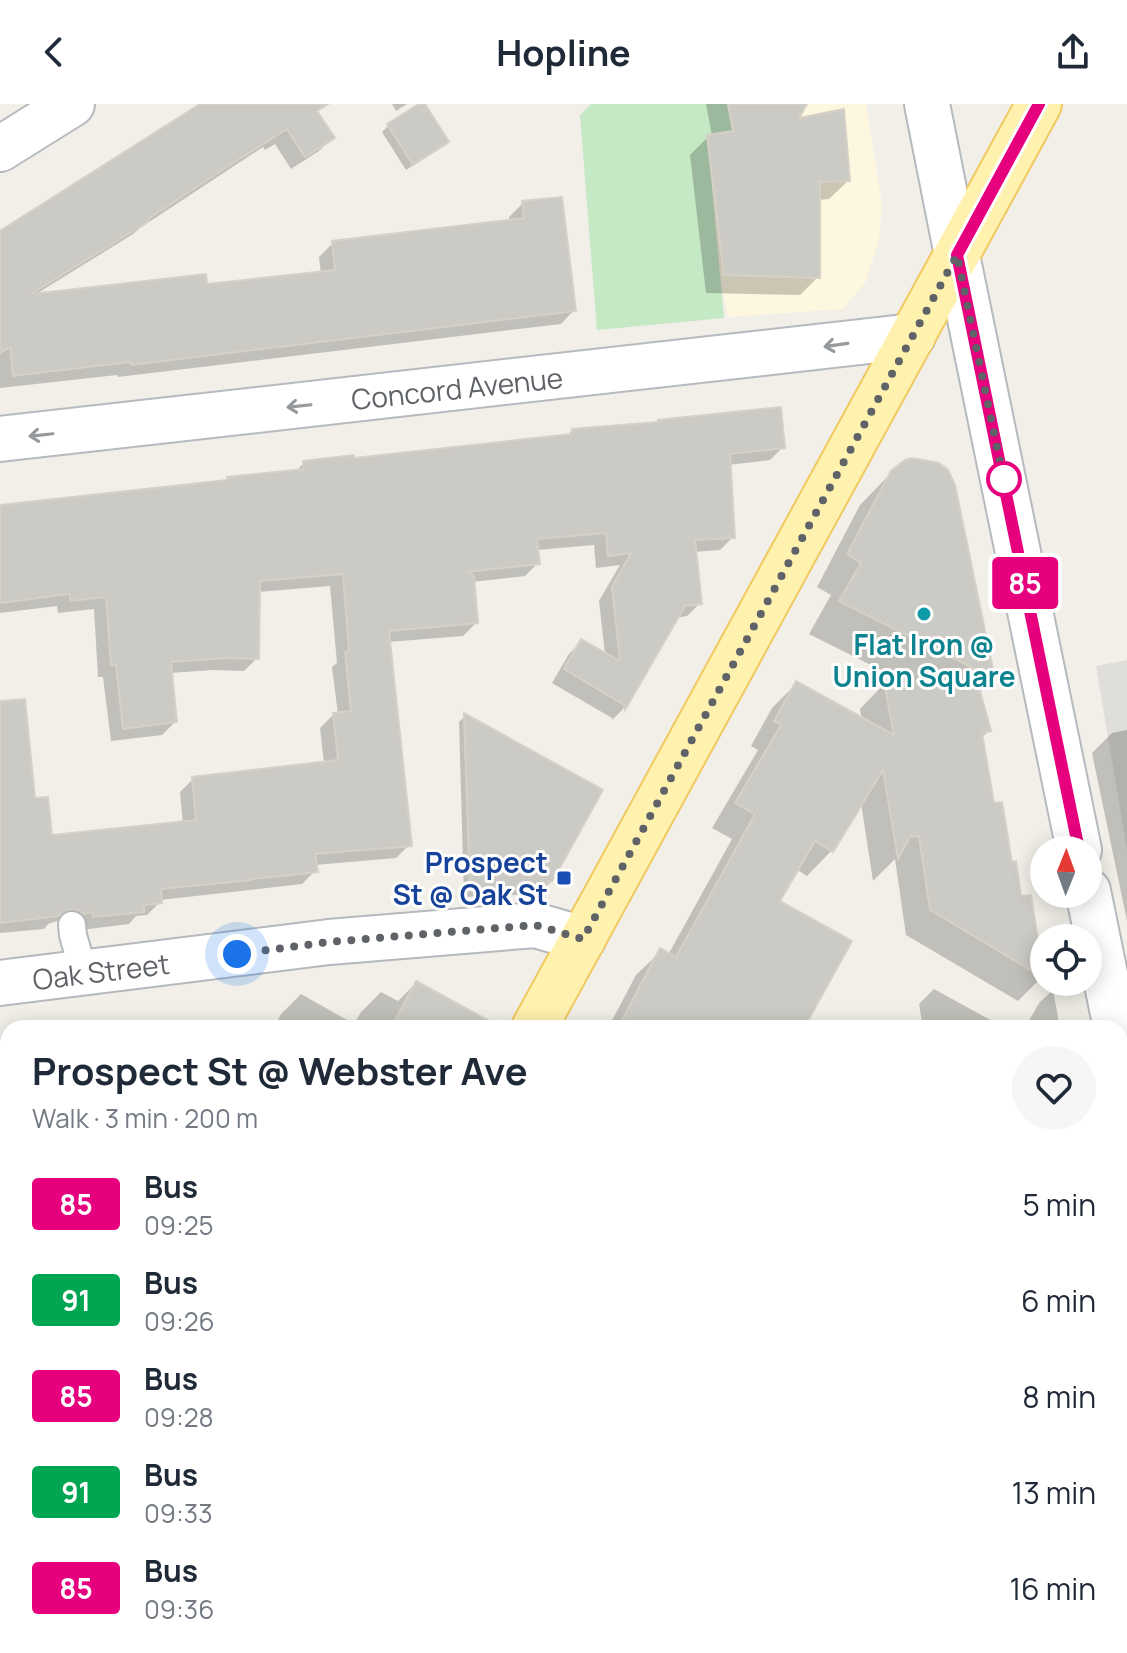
<!DOCTYPE html>
<meta charset="utf-8">
<style>
body{margin:0;font-family:Manrope,sans-serif;background:#f6f6f7;color:#1f2937;height:100vh;display:flex;flex-direction:column;font-size:30px;white-space:nowrap}
*{box-sizing:border-box;margin:0}
p{font-size:26px;color:#747a83}
.icon{flex:none;width:44px;height:44px;fill:none;stroke:currentColor;stroke-width:2;stroke-linecap:round;stroke-linejoin:round}
.map{position:relative;flex:1;overflow:hidden}
.drawer{position:absolute;left:0px;top:916px;width:1128px;height:634px;display:flex;flex-direction:column;background:#fff;border-radius:24px 24px 0 0;box-shadow:0 4px 20px #0003}
.drawer>*{flex:none}
.badge{padding:0 16px;border-radius:6px;font-size:28px;line-height:52px}
.needle{width:52px;rotate:1deg}
.fabs{position:absolute;left:1030px;top:732px;display:grid;gap:16px}
.fabs a{display:grid;place-items:center;width:72px;height:72px;border-radius:50%;background:#fff;box-shadow:0 4px 20px #0003;font-size:40px}
.you{position:absolute;width:40px;height:40px;margin:-20px;border:6px solid #fff;border-radius:50%;background:#1a73e8;box-shadow:0 0 0 12px #1a73e833}
.map>.badge{position:absolute;translate:-50% -50%;box-shadow:0 0 0 4px #fff}
.round{display:grid;place-items:center;flex:none;width:84px;height:84px;border-radius:42px;background:#f6f6f7}
.summary{display:flex;align-items:center;justify-content:space-between;height:136px;padding:0 32px}
h1{font-size:38px;font-weight:700;line-height:60px}
ul{padding:0;list-style:none}
li{display:flex;align-items:center;gap:24px;height:96px;padding:0 32px}
li div{flex:1}
li b{display:block;font-size:30px}
li em{font-style:normal}
li .badge{min-width:88px;font-weight:700;text-align:center}
header{display:flex;justify-content:space-between;align-items:center;height:104px;padding:0 32px;background:#fff;font-size:36px;font-weight:700}
.map>svg:first-child{display:block}
.commercial{fill:#fef7e0}
.industrial{fill:#e0deda}
.green{fill:#c5e8c5}
.shadow{fill:#0003}
.building{fill:#cccac5;stroke:#d6d1c6;stroke-width:2}
.lines{fill:none;stroke-linecap:round;stroke-linejoin:round}
.lane-casing{stroke:#b5b8bc;stroke-width:30}
.street-casing{stroke:#b5b8bc;stroke-width:48}
.secondary-casing{stroke:#b6babf;stroke-width:48}
.primary-casing{stroke:#f2c960;stroke-width:48}
.lane{stroke:#fff;stroke-width:26}
.street{stroke:#fff;stroke-width:44}
.secondary{stroke:#fff;stroke-width:44}
.primary{stroke:#fff2af;stroke-width:44}
.oneway{stroke:#979a9d}
.line-casing{stroke:#fff;stroke-width:18}
.line{stroke:#e6007e;stroke-width:12}
.walk{stroke:#5f6368;stroke-width:8;stroke-dasharray:0 14.4}
.stop-dot{fill:#fff;stroke:#e6007e;stroke-width:4}
.culture-dot{fill:#0f9aa8;stroke:#fff;stroke-width:3}
.transit-dot{fill:#1a4fb4;stroke:#fff;stroke-width:3}
.labels{text-anchor:middle;dominant-baseline:central;stroke-width:6;stroke-linejoin:round;paint-order:stroke}
.street-label{font-size:28px;fill:#5f6368;stroke:#fff}
.culture-label{font-size:28px;font-weight:bold;fill:#0d838f;stroke:#fff}
.transit-label{font-size:28px;font-weight:bold;fill:#164399;stroke:#fff;text-anchor:end}
</style>
<header><svg class="icon" aria-label="back" viewBox="0 0 24 24"><path d="M15 5l-7 7 7 7"/></svg>Hopline<svg class="icon" aria-label="share" viewBox="0 0 24 24"><path d="M12 15V3M7 8l5-5 5 5M5 13v7h14v-7"/></svg></header>
<div class="map">
<svg width="1127" height="1549" viewBox="0 0 1127 1549">
<rect width="100%" height="100%" fill="#f1efe8"/>
<path class="commercial" d="M727,0h139l16,101 -3,35 -14,43 -22,26 -115,8 -6,-29 -15,-153 26,-5z"/>
<path class="industrial" d="M1127,556v190l-31,-184z"/>
<path class="green" d="M591,0h136l6,27 -26,4 17,183 -127,12 -17,-215z"/>
<g class="shadow">
<path d="M204,0h107l21,34 -13,13 -28,18 -16,-25 -10,6 -2,-3 -123,81 -7,6 -100,62 172,-9 116,-13 -2,-17 14,-14 177,-21 -1,-5 14,-14 51,107 -13,14 -443,53 -1,-2 -117,13v-153z"/>
<path d="M392,0h15l-11,7z"/>
<path d="M706,0h99l-10,16 53,61 -19,18 -11,1v77l-18,18 -94,-2 -16,-138 18,-18 4,-1z"/>
<path d="M389,21l58,17 -7,6 -34,22 -24,-38z"/>
<path d="M572,326l211,17 -13,13 -42,5 5,72 -13,13 -26,2 6,51 -13,13 -11,2 -53,91 -11,11v-2l-60,-35 17,-29 13,-13 23,14 -6,-54 21,-36 -24,3 -2,-23 -57,5 1,13 -13,13 -53,6 4,41 -13,13 -75,6 21,203 -13,13 -81,7v6l-13,13 -142,16v2l-13,13 -11,1 -7,8 -48,6 -24,-9 -9,3 -4,5 -44,4v-179l34,46 16,37 133,-13 -3,-32 13,-13 131,-15 -4,-36 13,-13h5l-6,-48 5,-4 -7,-77 -72,6 -1,66 -13,13 -31,-1 -43,3 5,49 -13,13 -51,6 -8,-64h-5l-4,-68 -36,4 -1,-7 -57,7v-105l224,-25 4,-4 67,-7 9,-9 48,-2 215,-25z"/>
<path d="M892,368l61,13 40,193 -14,15 10,38 -8,7 11,68 27,93 10,-2 13,80 -24,24 -112,-66 -11,-76 -22,22 -12,-78 -30,48 -24,25 -11,-7 -19,33 25,126h-194l28,-53 25,-24 7,4 64,-116 -20,-11 46,-78 -7,-4 21,-38 25,-25 65,37 -2,-11 24,-25h25l-100,-50 22,-39 -14,-8 43,-82z"/>
<path d="M465,612l79,170 -9,8 -71,3 -5,-175z"/>
<path d="M1127,626v191l-35,-168 20,-20z"/>
<path d="M416,879l41,45h-183l7,-14 20,-20 53,30 7,-12 20,-20 17,9z"/>
<path d="M934,885l71,39h-82l-4,-24z"/>
<path d="M1053,886l7,38h-35l14,-25z"/>
<path d="M0,1014l8,5v38l-8,14z"/>
<path d="M1120,1209l7,33v144l-7,1z"/>
<path d="M8,1290v65l-8,-5v-46z"/>
<path d="M8,1444v98h84l-4,7h-88v-93z"/>
<path d="M286,1542h237l-3,7h-238z"/>
<path d="M620,1542h106l12,7h-122z"/>
<path d="M857,1542h72l12,7h-87z"/>
</g>
<g class="building">
<path d="M200,0h128l-11,7 18,27 -30,19 -18,-28 -54,34 -85,56 1,2 -118,73 175,-20 1,10 128,-14 -3,-29 192,-23 -2,-17 40,-4 14,114 -445,54 -1,-3 -117,14 -3,-29 -10,6v-122z"/>
<path d="M419,0h6l24,38 -36,23 -26,-41z"/>
<path d="M728,0h79l-8,14 45,-9 6,72 -30,1v96l-96,-3 -17,-140 26,-4z"/>
<path d="M781,303l4,41 -55,6 5,84 -40,2 7,64 -17,2 -60,104 -1,-5 -60,-36 17,-30 39,22 -8,-74 19,-34 -23,3 -2,-23 -69,6 3,25 -73,8 7,4 4,47 -89,8 23,215 -97,8 3,18 -67,7v1l-90,9 1,14 -18,2v7l-51,5v-5l-10,2 -5,-4 -7,-1 -8,3 -4,4 -59,7v-222l25,-2 10,99 13,-1 4,38 144,-15 -4,-43 146,-17 -5,-47 18,-2 -6,-59 4,-1 -6,-77 -83,7 -1,78 -31,-1 -57,4 6,60 -54,7 -7,-64h-5l-5,-68 -36,4v-7l-70,9v-98l227,-25v-3l77,-8 -1,-8 51,-6v3l119,-13 99,-11v-5l86,-7v-2z"/>
<path d="M912,354l27,5 9,7 7,15 40,194 -156,-78 22,-38 -14,-9 44,-83 14,-11z"/>
<path d="M977,576l14,51 -9,2 12,70 8,-1 10,60 4,-1 5,35 10,-1 13,83 -114,-68 -11,-74 -7,1 -1,-2 -13,24 -15,-89 -50,82 -18,-11 -35,60 72,40 -48,87h-186l42,-80 16,9 79,-143 -20,-11 46,-78 -7,-4 22,-40 98,54 -10,-53z"/>
<path d="M464,609l139,77 -50,90 -10,8 -73,3z"/>
<path d="M416,877l86,47h-111z"/>
</g>
<g class="lines">
<g class="lane-casing">
<path id="lane" d="M72,821l1,10 11,39"/>
</g>
<g class="street-casing">
<g id="street">
<path d="M0,879l329,-41 206,-17 48,14"/>
<path d="M811,1549l4,-7"/>
</g>
</g>
<g class="secondary-casing">
<g id="secondary">
<path d="M927,0l30,151 122,595"/>
<path d="M0,45l72,-45"/>
<path d="M0,335l913,-103"/>
<path d="M1088,787l28,137"/>
<path d="M1120,941l7,34"/>
</g>
</g>
<g class="primary-casing">
<g id="primary">
<path d="M534,924l505,-924"/>
<path d="M189,1549l4,-7"/>
</g>
</g>
<use href="#lane" class="lane"/>
<use href="#street" class="street"/>
<use href="#secondary" class="secondary"/>
<use href="#primary" class="primary"/>
</g>
<defs><path id="oneway-shaft" d="M-6 0H5M1.5-3L5.5 0L1.5 3" fill="none" stroke-width="1.6" stroke-linecap="round" stroke-linejoin="round" transform="scale(2)"/></defs>
<g class="oneway">
<use href="#oneway-shaft" transform="translate(836 241) rotate(172)"/>
<use href="#oneway-shaft" transform="translate(299 302) rotate(174)"/>
<use href="#oneway-shaft" transform="translate(41 331) rotate(174)"/>
</g>
<g class="lines">
<g class="line-casing">
<path id="line" d="M1039,0l-82,151 122,595"/>
</g>
<use href="#line" class="line"/>
<path class="walk" d="M237,850l92,-12 206,-17 48,14 374,-684 49,236 -2,-12"/>
</g>
<circle class="stop-dot" cx="1004" cy="375" r="16"/>
<circle class="culture-dot" cx="924" cy="510" r="8"/>
<rect class="transit-dot" x="556" y="766" width="16" height="16" rx="4"/>
<g class="labels">
<g class="street-label">
<text transform="translate(457 284) rotate(-6)">Concord Avenue</text>
<text transform="translate(101 867) rotate(-7)">Oak Street</text>
</g>
<g class="culture-label">
<text x="924" y="540">Flat Iron @<tspan x="924" dy="32">Union Square</tspan></text>
</g>
<g class="transit-label">
<text x="548" y="758">Prospect<tspan x="548" dy="32">St @ Oak St</tspan></text>
</g>
</g>
</svg>
<div class="fabs">
<a><svg class="needle" viewBox="-14 -14 28 28"><path d="M0-13l5 13h-10z" fill="#e53935"/><path d="M0 13l5-13h-10z" fill="#747a83"/></svg></a>
<a><svg class="icon" aria-label="locate" viewBox="0 0 24 24"><circle cx="12" cy="12" r="6"/><path d="M12 2v4M12 18v4M2 12h4M18 12h4"/></svg></a>
</div>
<div class="you" style="left:237px;top:850px"></div>
<b class="badge" style="left:1025px;top:479px;background:#e6007e;color:#fff">85</b>
<section class="drawer">
<div class="summary"><div><h1>Prospect St @ Webster Ave</h1><p>Walk · 3 min · 200 m</p></div><a class="round"><svg class="icon" aria-label="heart" viewBox="0 0 24 24"><path d="M12 20l-8-8c-3-5 5-10 8-4 3-6 11-1 8 4z"/></svg></a></div>
<ul>
<li><span class="badge" style="background:#e6007e;color:#fff">85</span><div><b>Bus</b><p>09:25</p></div><em>5 min</em></li>
<li><span class="badge" style="background:#00a651;color:#fff">91</span><div><b>Bus</b><p>09:26</p></div><em>6 min</em></li>
<li><span class="badge" style="background:#e6007e;color:#fff">85</span><div><b>Bus</b><p>09:28</p></div><em>8 min</em></li>
<li><span class="badge" style="background:#00a651;color:#fff">91</span><div><b>Bus</b><p>09:33</p></div><em>13 min</em></li>
<li><span class="badge" style="background:#e6007e;color:#fff">85</span><div><b>Bus</b><p>09:36</p></div><em>16 min</em></li>
</ul>
</section>
</div>
